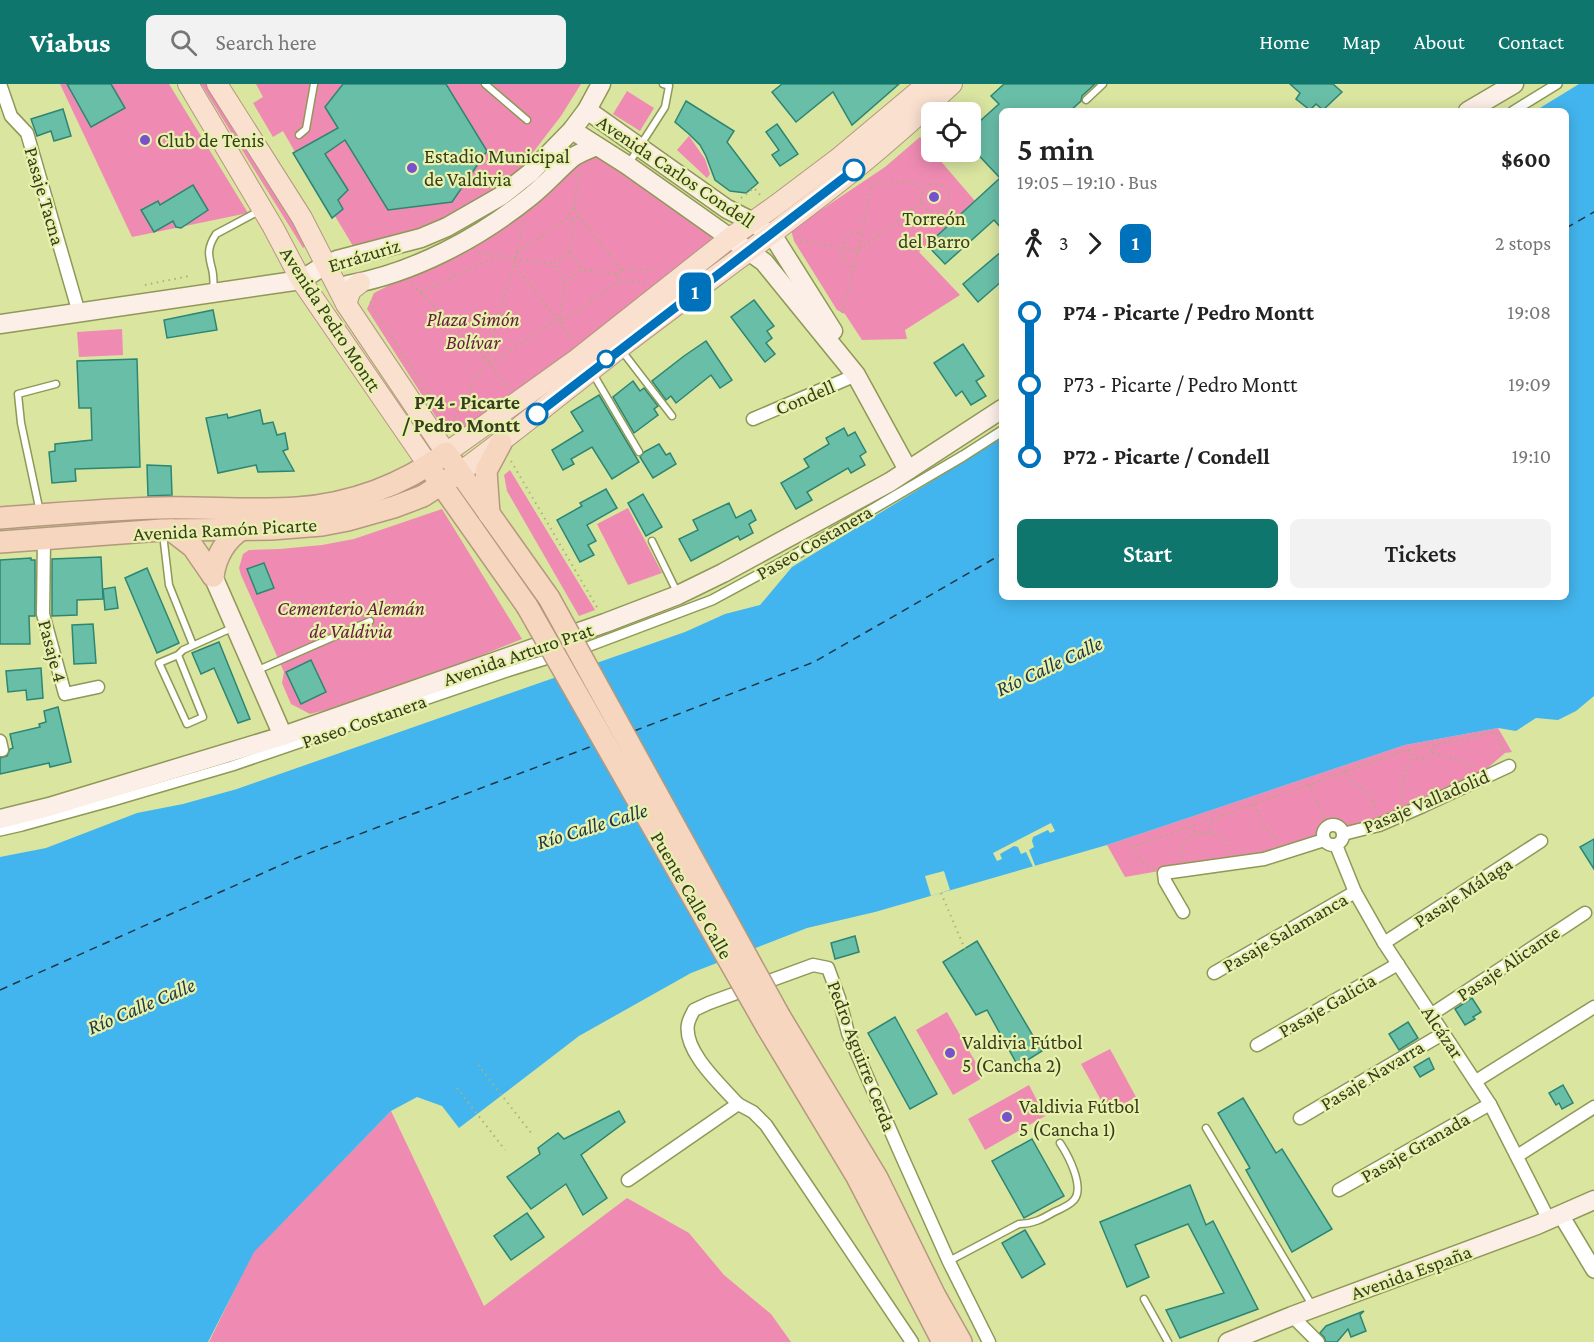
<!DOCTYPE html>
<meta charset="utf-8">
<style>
body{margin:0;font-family:"Crimson Pro",serif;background:#f2f2f2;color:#222;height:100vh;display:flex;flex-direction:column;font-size:22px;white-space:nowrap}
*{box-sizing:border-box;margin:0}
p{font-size:20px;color:#767676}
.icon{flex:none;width:33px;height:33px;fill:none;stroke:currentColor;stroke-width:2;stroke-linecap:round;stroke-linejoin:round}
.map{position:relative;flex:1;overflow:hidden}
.drawer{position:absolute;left:999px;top:24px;width:570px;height:492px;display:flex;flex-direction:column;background:#fff;border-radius:9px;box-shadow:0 3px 15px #0003}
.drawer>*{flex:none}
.badge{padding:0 12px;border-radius:9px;font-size:21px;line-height:39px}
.tools{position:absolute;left:921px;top:18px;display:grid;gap:12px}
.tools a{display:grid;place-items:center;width:60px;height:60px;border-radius:9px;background:#fff;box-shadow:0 3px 15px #0003;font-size:30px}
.map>.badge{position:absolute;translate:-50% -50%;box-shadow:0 0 0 3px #fff}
.legs{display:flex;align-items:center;gap:9px;height:66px;padding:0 18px;font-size:20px}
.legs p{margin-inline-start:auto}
.overview{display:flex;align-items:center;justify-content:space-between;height:102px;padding:0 18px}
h1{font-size:33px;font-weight:600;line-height:45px}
.button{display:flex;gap:12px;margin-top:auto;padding:12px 18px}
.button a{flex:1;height:69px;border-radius:9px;background:#0f766e;color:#fff;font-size:24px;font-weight:600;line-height:69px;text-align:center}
.button a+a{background:#f2f2f2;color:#222}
ul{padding:0 18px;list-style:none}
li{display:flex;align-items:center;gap:21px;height:72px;font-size:22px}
li i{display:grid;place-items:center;width:9px;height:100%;margin:0 8px;background:currentColor}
li i::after{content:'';width:15px;height:15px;margin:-8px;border:4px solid;border-radius:50%;background:#fff}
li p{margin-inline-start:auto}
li:first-child i{background:linear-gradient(#0000 50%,currentColor 0)}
li:last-child i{background:linear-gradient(currentColor 50%,#0000 0)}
header{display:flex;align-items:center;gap:36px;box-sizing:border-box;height:84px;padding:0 30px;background:#0f766e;color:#fff}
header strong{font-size:28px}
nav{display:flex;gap:33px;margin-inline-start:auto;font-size:21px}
.search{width:420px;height:54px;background:#f2f2f2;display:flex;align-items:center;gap:15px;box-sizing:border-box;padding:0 21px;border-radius:9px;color:#767676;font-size:22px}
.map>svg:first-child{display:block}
.green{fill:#ef8bb3}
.water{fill:#43b5ee}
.pier{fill:#dae5a0}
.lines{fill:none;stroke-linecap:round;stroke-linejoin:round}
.ferry{stroke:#1f3745;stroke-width:1.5;stroke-dasharray:8 6;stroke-linecap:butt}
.building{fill:#69bea8;stroke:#2d8672;stroke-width:1.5}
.service-casing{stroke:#8f9856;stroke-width:9}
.pedestrian-casing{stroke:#8f9856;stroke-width:12}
.minor-casing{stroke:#8f9856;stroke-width:15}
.tertiary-casing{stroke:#8f9856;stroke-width:18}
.secondary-casing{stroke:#8f9856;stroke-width:21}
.primary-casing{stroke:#b3997d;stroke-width:22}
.trunk-casing{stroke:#b3997d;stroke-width:24}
.path{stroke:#a9b27a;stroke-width:2;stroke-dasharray:1.5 4.5;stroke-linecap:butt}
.service{stroke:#fff;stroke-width:6}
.pedestrian{stroke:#fff;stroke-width:9}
.minor{stroke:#fff;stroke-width:12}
.tertiary{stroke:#fff;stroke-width:15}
.secondary{stroke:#fcefe7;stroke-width:18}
.primary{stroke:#f9e0cf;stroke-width:20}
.trunk{stroke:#f7d6bf;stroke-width:21}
.trunk-bridge-casing{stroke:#b3997d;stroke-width:24;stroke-linecap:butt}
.trunk-bridge{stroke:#f7d6bf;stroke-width:21}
.line-1-casing{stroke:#fff;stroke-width:14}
.line-1{stroke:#0072bc;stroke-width:9}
.poi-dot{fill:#7951ca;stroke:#e8f2ad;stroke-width:2}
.stop-1-dot{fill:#fff;stroke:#0072bc;stroke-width:3}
.labels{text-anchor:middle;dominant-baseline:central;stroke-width:4.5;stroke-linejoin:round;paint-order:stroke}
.poi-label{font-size:20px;fill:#383c20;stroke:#e8f2ad;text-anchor:start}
.street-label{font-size:20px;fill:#383c20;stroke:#e8f2ad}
.park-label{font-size:20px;font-style:italic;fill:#691c41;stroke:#e8f2ad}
.stop-label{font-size:20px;font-weight:bold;fill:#383c20;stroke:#e8f2ad;text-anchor:end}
.water-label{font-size:21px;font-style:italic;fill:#1f3745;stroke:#e8f2ad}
</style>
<header>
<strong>Viabus</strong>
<div class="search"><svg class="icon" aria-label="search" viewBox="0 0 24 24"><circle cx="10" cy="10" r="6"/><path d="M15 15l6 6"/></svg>Search here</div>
<nav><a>Home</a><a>Map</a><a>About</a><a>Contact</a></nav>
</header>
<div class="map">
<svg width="1594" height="1258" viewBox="0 0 1594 1258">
<rect width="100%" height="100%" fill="#dae5a0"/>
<g class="green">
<path d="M60,0h109l79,129 -116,24z"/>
<path d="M201,0h9l99,160 -6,4z"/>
<path d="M256,0h325l-20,32 -50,65 -83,50 -75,15 -18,-30 -4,1 -37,-62 1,-3 -12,-21 -10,6 -20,-34 10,-6z"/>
<path d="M627,7l27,17 -14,23 -27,-17z"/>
<path d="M689,52l16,23 5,15 -3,4 -30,-28z"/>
<path d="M920,53l55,64 -56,51 41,43 -55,35 2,9 -45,1 -17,-26 -8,-4 -43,-69 -3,-11 94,-63z"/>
<path d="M600,71l110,79 3,9 -198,153 -55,37 -15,-2 -78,-122 7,-16 115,-58 45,-28 44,-47z"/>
<path d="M122,245l1,26 -44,2 -2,-25z"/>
<path d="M510,386l85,140 -16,6 -72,-125 -3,-16z"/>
<path d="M628,424l34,65 -34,12 -31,-61z"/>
<path d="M442,425l80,130c-70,28 -139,58 -212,75l-19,-10 -9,-21 2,-11 -43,-97 -2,-7 4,-14 6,-4 31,-1 42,-4 32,-6z"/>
<path d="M1498,644l14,24 -7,1 -22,19 -82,39 -49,16h-8l-13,-6 -9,3 -1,7 -7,8 -41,12 -148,26 -18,-32 298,-100z"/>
<path d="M947,928l37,65 -31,18 -37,-65z"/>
<path d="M1110,965l26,48 -28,16 -27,-49z"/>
<path d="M1029,1001l16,31 -60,34 -17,-31z"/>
<path d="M391,1027l93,195 143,-108 62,35 35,42 47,39 20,28h-582l44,-90z"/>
</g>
<path class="water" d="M1579,0h15v612l-18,15 -18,9 -22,-2 -20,13 -18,-3 -93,17 -298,100 -232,67 -68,16 -116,45 -112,63 -120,92 -17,-22 -25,-9 -26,14 -137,141 -46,90h-208v-485l46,-9 91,-35 46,-9 54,-15 448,-157 40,-18 35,-9 32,-38 210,-129v159h564v-486h-31z"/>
<g class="pier">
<path d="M1051,739l4,8 -5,2 -2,-3 -15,7 -1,4 2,6 -5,3 7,18 -2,1 -8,-17 -5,2 -3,-7 -4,-1 -14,8 2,5 -5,2 -4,-8z"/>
<path d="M944,787l6,19 -19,6 -6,-20z"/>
</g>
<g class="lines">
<g class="ferry">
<path d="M1566,144l28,-16"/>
<path d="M634,647l180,-69 188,-108"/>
<path d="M0,906l299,-133 296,-112"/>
</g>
</g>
<g class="building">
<path d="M67,0h44l14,24 -34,19z"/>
<path d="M343,0h103l41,67 -35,51 -64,8 -43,-70 -20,14 23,36 -10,10 5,9 -11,9 -39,-65 45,-25 -13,-21z"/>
<path d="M782,0h117l-47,41 -19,-33 -37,30 -24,-30z"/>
<path d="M1004,0h91l-13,12 -1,5 -11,10h-68v118l-8,-9 -49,44 -18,-19 73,-67 -30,-32v-16l29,-26 -8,-8z"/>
<path d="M1290,0h43l9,8 -19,18 -7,-6 -6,6 -14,-11 4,-6z"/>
<path d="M686,17l48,30 -7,11 31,41 -12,10 -16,-2 -15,-11 -9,-24 -6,-11 -11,-11 -14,-12z"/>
<path d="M63,25l8,27 -17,5 -3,-10 -14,5 -6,-17z"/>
<path d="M777,40l21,30 -18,12 -8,-11 7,-5 -13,-18z"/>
<path d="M193,101l15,25 -27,18 -5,-1 -3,-6 -19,11 -13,-22 17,-9 2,4z"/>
<path d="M1002,167v30l-24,21 -15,-18z"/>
<path d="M754,216l20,26 -7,5 5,7 -6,5 9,11 -10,8 -34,-45z"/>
<path d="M213,226l4,20 -50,8 -3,-18z"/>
<path d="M706,257l26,39 -12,8 -9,-13 -35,28 -5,-7 -5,4 -14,-19 32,-25z"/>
<path d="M963,260l21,32 -8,5 10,15 -15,9 -9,-14 -6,5 -22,-33z"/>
<path d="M137,275l3,108 -65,2 1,12 -24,2 -3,-31 6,-1v-7l37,-4 -1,-32h-12l-2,-47z"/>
<path d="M633,297l7,10 4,-3 14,18 -4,3 4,6 -24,18 -21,-36z"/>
<path d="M599,311l40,67 -27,17 -20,-32 -21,12 3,5 -11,6 -11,-20 31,-19 -12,-19z"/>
<path d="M260,326l3,14 10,-2 4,13 8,-2 3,16 -5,2 11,20 -36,1 -2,-7 -38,8 -12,-55 21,-4 1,4z"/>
<path d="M844,344l4,8 7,-4 11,20 -6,4 5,9 -14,8 -3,-5 -41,24 5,8 -16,9 -15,-26 28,-16 -5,-8 25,-15 -3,-6z"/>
<path d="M659,360l7,11 4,-2 6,11 -23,14 -13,-21 4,-5z"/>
<path d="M147,381l24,1 1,29 -24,1z"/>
<path d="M606,405l11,19 -30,17 9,16 -8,4 6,10 -14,7 -23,-42 25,-14 -2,-3z"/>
<path d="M643,410l19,33 -16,9 -18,-33z"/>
<path d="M729,419l7,15 15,-8 5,10 -7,4 4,9 -13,7 -2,-4 -47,25 -12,-22 19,-9 -5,-10z"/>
<path d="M101,473l2,42 -26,1v15l-25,1v-57z"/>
<path d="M31,474v2h4v56h-6l1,28h-30v-84z"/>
<path d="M264,479l10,25 -17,6 -10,-25z"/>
<path d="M147,484l32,75 -22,10 -32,-75z"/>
<path d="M115,503l3,21 -13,2 -2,-21z"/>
<path d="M93,540l3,39 -22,1 -2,-39z"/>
<path d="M219,558l31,77 -12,4 -24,-55 -13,6 -9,-21z"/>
<path d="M311,576l15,32 -25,12 -15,-32z"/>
<path d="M41,584l2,30 -16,2 -1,-10 -18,2 -2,-21z"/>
<path d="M58,623l13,55 -21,5 -1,-4 -49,11v-16l7,-2 3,-7 3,-1 -3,-14 30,-7 -1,-3 7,-2 -2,-11z"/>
<path d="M1594,755v30l-14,-22z"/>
<path d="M855,852l4,16 -24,7 -4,-16z"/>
<path d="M977,857l65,110 -24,15 -31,-56 -11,5 -33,-53z"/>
<path d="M1472,914l9,14 -8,5 2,2 -10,6 -10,-16z"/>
<path d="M895,933l42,77 -27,15 -42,-76z"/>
<path d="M1408,938l10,16 -19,12 -10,-16z"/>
<path d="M1429,974l5,11 -14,8 -6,-10z"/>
<path d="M1563,1001l10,18 -11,6 -3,-6 -3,2 -7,-12z"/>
<path d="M1243,1014l33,55 6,-4 50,80 -40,23 -46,-82 4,-2 -32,-55z"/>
<path d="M619,1027l6,11 -44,33 26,43 -24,17 -17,-31 -35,25 -24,-32 33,-23 -2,-6 20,-15 6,6z"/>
<path d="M1032,1055l32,57 -40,22 -32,-57z"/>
<path d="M1190,1101l16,40 7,-4 45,88 -78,29 -14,-28 58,-17 -36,-69 -53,21 14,32 -22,10 -27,-65z"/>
<path d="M527,1129l17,24 -33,23 -17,-24z"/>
<path d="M1025,1146l20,34 -23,14 -20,-35z"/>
<path d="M1364,1227l-4,4 6,16 -15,6 -3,-8 -11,13h-11l-2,-5 -4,-4 6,-7z"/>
</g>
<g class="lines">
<g class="service-casing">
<g id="service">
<path d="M485,0l42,36"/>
<path d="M1086,16l17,-16"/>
<path d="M299,51l7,-6 8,-45"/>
<path d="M629,79l36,-56 4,-21 -6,-2"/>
<path d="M214,206c-1,-7 0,-14 -2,-21 -4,-15 -5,-21 4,-35l43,-23"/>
<path d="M622,267l50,65"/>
<path d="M592,288l47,80"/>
<path d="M40,428l-19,-89 -3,-29 38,-10"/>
<path d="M163,450l6,51 24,60"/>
<path d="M652,457l25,51"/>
<path d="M178,571l-19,8 28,61 16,-7 -25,-62 5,-5 49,-22"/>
<path d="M258,586l112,-49"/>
<path d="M1206,1044l106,177"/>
<path d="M949,1177l70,-37c14,0 23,-5 35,-12 7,-3 16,-7 20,-12 11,-13 -6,-45 -14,-57"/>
<path d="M1144,1215l24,43"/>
</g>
</g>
<g class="pedestrian-casing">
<g id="pedestrian">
<path d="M1513,27l44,-27"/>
<path d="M0,747l22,-5 91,-25 119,-35 278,-95 80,-25 122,-46 76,-41 175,-103 39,-25"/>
</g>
</g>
<g class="minor-casing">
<g id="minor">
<path d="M0,0l11,32 16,17 52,180"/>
<path d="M753,335l103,-44"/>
<path d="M44,455l-1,75 22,80 33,-7"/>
<path d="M0,657l2,9"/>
<circle cx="1333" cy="751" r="10"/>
<path d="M1343,750l36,-9 44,-19 86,-40"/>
<path d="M1336,761l19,47 29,51 106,161 59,116"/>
<path d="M1183,828l-18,-31 -1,-8 100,-14 60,-19"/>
<path d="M1384,859l157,-102"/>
<path d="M1214,889l141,-81"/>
<path d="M1432,930l153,-101"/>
<path d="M1257,961l141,-81"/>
<path d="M1476,997l118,-74"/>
<path d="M738,1020c-17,-19 -55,-53 -50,-80 1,-5 4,-10 6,-14l15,-7 104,-38 15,3 11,30 9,35 51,117 50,112 40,80"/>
<path d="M1300,1034l144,-85"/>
<path d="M1517,1072l77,-49"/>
<path d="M628,1096l110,-76 15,8 13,13 146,217"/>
<path d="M1339,1106l151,-86"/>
<path d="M1292,1232l26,26"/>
</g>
</g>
<g class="tertiary-casing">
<path id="tertiary" d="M1561,1131l33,55"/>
</g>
<g class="secondary-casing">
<g id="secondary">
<path d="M587,26l140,99 26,13 22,17 58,92"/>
<path d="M1468,27l46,-27"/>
<path d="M572,46l55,35 137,97 92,113 52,95"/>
<path d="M347,201c67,-12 132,-47 184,-89 15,-12 27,-26 41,-38 6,-5 16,-8 24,-12"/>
<path d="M0,240l301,-44 24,-15 12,-5 84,-22 26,-11 54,-31 29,-23 42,-43 15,-20 14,-26"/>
<path d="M210,479l3,13 70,160"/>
<path d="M0,735l49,-12 234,-71 322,-113 73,-28 45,-22 167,-91 112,-73"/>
<path d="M1228,1258l64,-26 245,-91 57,-25"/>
</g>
</g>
<g class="primary-casing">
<g id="primary">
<path d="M188,0l85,143 28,53 128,186"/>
<path d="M217,0l85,134 44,86 100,149 131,-94 153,-121 45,-32 65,-49 87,-73"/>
<path d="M346,220l5,-14 9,-7"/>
<path d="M459,389c55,-40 108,-84 162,-126 77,-59 156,-115 232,-176 34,-28 67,-57 99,-87"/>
</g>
</g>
<g class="trunk-casing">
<g id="trunk">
<path d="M434,390l93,132"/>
<path d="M489,430l-3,-43 15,-28"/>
<path d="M0,434c53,-4 107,-9 160,-10 46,-1 92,3 137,0 54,-4 106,-23 149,-55l103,145"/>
<path d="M171,446l22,17 20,29"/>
<path d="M0,458l162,-12 109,-1 51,-4 26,-5 46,-13 29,-11 36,-23"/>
<path d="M213,492c3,-20 12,-36 29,-47"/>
<path d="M780,933l97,161 58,118 26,46"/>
<path d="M767,943l89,148 87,167"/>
</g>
</g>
<g class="path">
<circle cx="935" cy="114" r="14"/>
<path d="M741,114l13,-10 7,8"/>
<path d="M922,118l-64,49 14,-67 40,-3 10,11"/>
<path d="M574,124l3,1 2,3v4l-3,3 -5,-1 -2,-5 2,-3 3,-2 5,-35"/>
<path d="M579,132l42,54 -4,4 3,7"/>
<path d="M524,137l-10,43 46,59 60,-42 27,1"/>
<path d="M796,153l3,3 44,8 3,-9 6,-6h9"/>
<path d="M843,164l15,3 -4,17 -11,-8 -1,-7z"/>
<path d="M570,168l4,-33"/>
<path d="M479,169l74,11"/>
<path d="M517,169l53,-36"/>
<path d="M584,186l33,4"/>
<path d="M622,186l33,-1"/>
<path d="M565,198l17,-12 -12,-18 -17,12 12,18 -5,41 14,18"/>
<path d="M412,200l74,75 22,29"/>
<path d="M145,201l44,-9"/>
<path d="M421,208l76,-36"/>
<path d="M376,214l-6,5 59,92"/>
<path d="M842,229l12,-45"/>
<path d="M490,279l67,-44"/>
<path d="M449,344l37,-69 28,-95"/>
<path d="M511,377l87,148"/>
<path d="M1408,666l10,9 11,-2 6,-13"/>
<path d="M1432,669l21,5 23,10"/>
<path d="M1344,687l9,11 16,11 8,19"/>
<path d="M1309,700l19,42"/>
<path d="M1402,717l1,-22 9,-24"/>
<path d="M1254,720l10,23 14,13"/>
<path d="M1189,743c13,11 22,8 24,-8"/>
<path d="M1208,748l17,8 5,12"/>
<path d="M1181,773l3,-16 15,-8"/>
<path d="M1154,785c-12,-5 -16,-11 -21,-22l271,-96 92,-19 8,22"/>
<path d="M941,809l24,56"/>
<path d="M478,981l54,69"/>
<path d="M457,1004l48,62"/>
</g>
<use href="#service" class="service"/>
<use href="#pedestrian" class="pedestrian"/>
<use href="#minor" class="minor"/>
<use href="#tertiary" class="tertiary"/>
<use href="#secondary" class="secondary"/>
<use href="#primary" class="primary"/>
<use href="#trunk" class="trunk"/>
<g class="trunk-bridge-casing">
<g id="trunk-bridge">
<path d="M549,514l231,419"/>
<path d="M527,522l240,421"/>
</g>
</g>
<use href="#trunk-bridge" class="trunk-bridge"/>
</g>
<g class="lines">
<g class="line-1-casing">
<path id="line-1" d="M537,330c105,-82 211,-163 317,-244"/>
</g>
<use href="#line-1" class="line-1"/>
</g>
<g class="poi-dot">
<circle cx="145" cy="56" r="6"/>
<circle cx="412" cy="84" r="6"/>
<circle cx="934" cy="113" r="6"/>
<circle cx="950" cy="969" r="6"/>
<circle cx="1007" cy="1033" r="6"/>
</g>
<g class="stop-1-dot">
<circle cx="854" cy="86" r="10"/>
<circle cx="606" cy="275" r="8"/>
<circle cx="537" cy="330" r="10"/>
</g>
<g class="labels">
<g class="poi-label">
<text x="157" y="56">Club de Tenis</text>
<text x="424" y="72">Estadio Municipal<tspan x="424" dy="23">de Valdivia</tspan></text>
<text x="934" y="134" text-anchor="middle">Torreón<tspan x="934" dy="23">del Barro</tspan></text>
<text x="962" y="958">Valdivia Fútbol<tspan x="962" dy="23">5 (Cancha 2)</tspan></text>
<text x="1019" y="1022">Valdivia Fútbol<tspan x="1019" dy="23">5 (Cancha 1)</tspan></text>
</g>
<g class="street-label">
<text transform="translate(676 87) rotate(34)">Avenida Carlos Condell</text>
<text transform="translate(45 112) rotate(74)">Pasaje Tacna</text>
<text transform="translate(364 171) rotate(-17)">Errázuriz</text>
<text transform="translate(331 235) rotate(57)">Avenida Pedro Montt</text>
<text transform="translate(805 313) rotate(-23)">Condell</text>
<text transform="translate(225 445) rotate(-3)">Avenida Ramón Picarte</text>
<text transform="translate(814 458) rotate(-30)">Paseo Costanera</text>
<text transform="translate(53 567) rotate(75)">Pasaje 4</text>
<text transform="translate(518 570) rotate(-19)">Avenida Arturo Prat</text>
<text transform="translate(364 637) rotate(-19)">Paseo Costanera</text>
<text transform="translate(1426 717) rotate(-23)">Pasaje Valladolid</text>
<text transform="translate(1463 808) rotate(-33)">Pasaje Málaga</text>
<text transform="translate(692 811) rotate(60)">Puente Calle Calle</text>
<text transform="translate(1285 848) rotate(-30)">Pasaje Salamanca</text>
<text transform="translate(1508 879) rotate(-34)">Pasaje Alicante</text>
<text transform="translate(1327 921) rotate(-30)">Pasaje Galicia</text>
<text transform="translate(1443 948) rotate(56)">Alcázar</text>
<text transform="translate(862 972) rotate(69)">Pedro Aguirre Cerda</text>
<text transform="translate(1372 991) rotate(-31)">Pasaje Navarra</text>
<text transform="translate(1415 1063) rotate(-30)">Pasaje Granada</text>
<text transform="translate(1411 1188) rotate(-20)">Avenida España</text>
</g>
<g class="park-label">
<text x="473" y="235">Plaza Simón<tspan x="473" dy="23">Bolívar</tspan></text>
<text x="351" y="524">Cementerio Alemán<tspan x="351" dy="23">de Valdivia</tspan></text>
</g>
<g class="stop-label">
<text x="520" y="318">P74 - Picarte<tspan x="520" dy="23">/ Pedro Montt</tspan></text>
</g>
<g class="water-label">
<text transform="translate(1049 582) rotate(-25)">Río Calle Calle</text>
<text transform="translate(592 742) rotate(-17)">Río Calle Calle</text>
<text transform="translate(141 922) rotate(-23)">Río Calle Calle</text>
</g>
</g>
</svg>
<div class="tools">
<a><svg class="icon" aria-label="locate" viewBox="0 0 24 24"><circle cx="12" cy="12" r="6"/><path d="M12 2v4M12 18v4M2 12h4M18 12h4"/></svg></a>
</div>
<b class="badge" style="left:695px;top:208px;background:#0072bc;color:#fff">1</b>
<section class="drawer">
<div class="overview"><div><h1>5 min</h1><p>19:05 – 19:10 · Bus</p></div><b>$600</b></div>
<div class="legs"><svg class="icon" aria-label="walk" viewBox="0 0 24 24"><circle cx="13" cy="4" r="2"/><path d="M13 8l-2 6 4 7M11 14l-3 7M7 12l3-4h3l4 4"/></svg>3<svg class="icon" aria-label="forward" viewBox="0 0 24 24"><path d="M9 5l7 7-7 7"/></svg><b class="badge" style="background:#0072bc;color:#fff">1</b><p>2 stops</p></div>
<ul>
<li><i style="color:#0072bc"></i><b>P74 - Picarte / Pedro Montt</b><p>19:08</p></li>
<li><i style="color:#0072bc"></i><span>P73 - Picarte / Pedro Montt</span><p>19:09</p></li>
<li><i style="color:#0072bc"></i><b>P72 - Picarte / Condell</b><p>19:10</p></li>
</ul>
<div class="button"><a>Start</a><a>Tickets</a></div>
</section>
</div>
